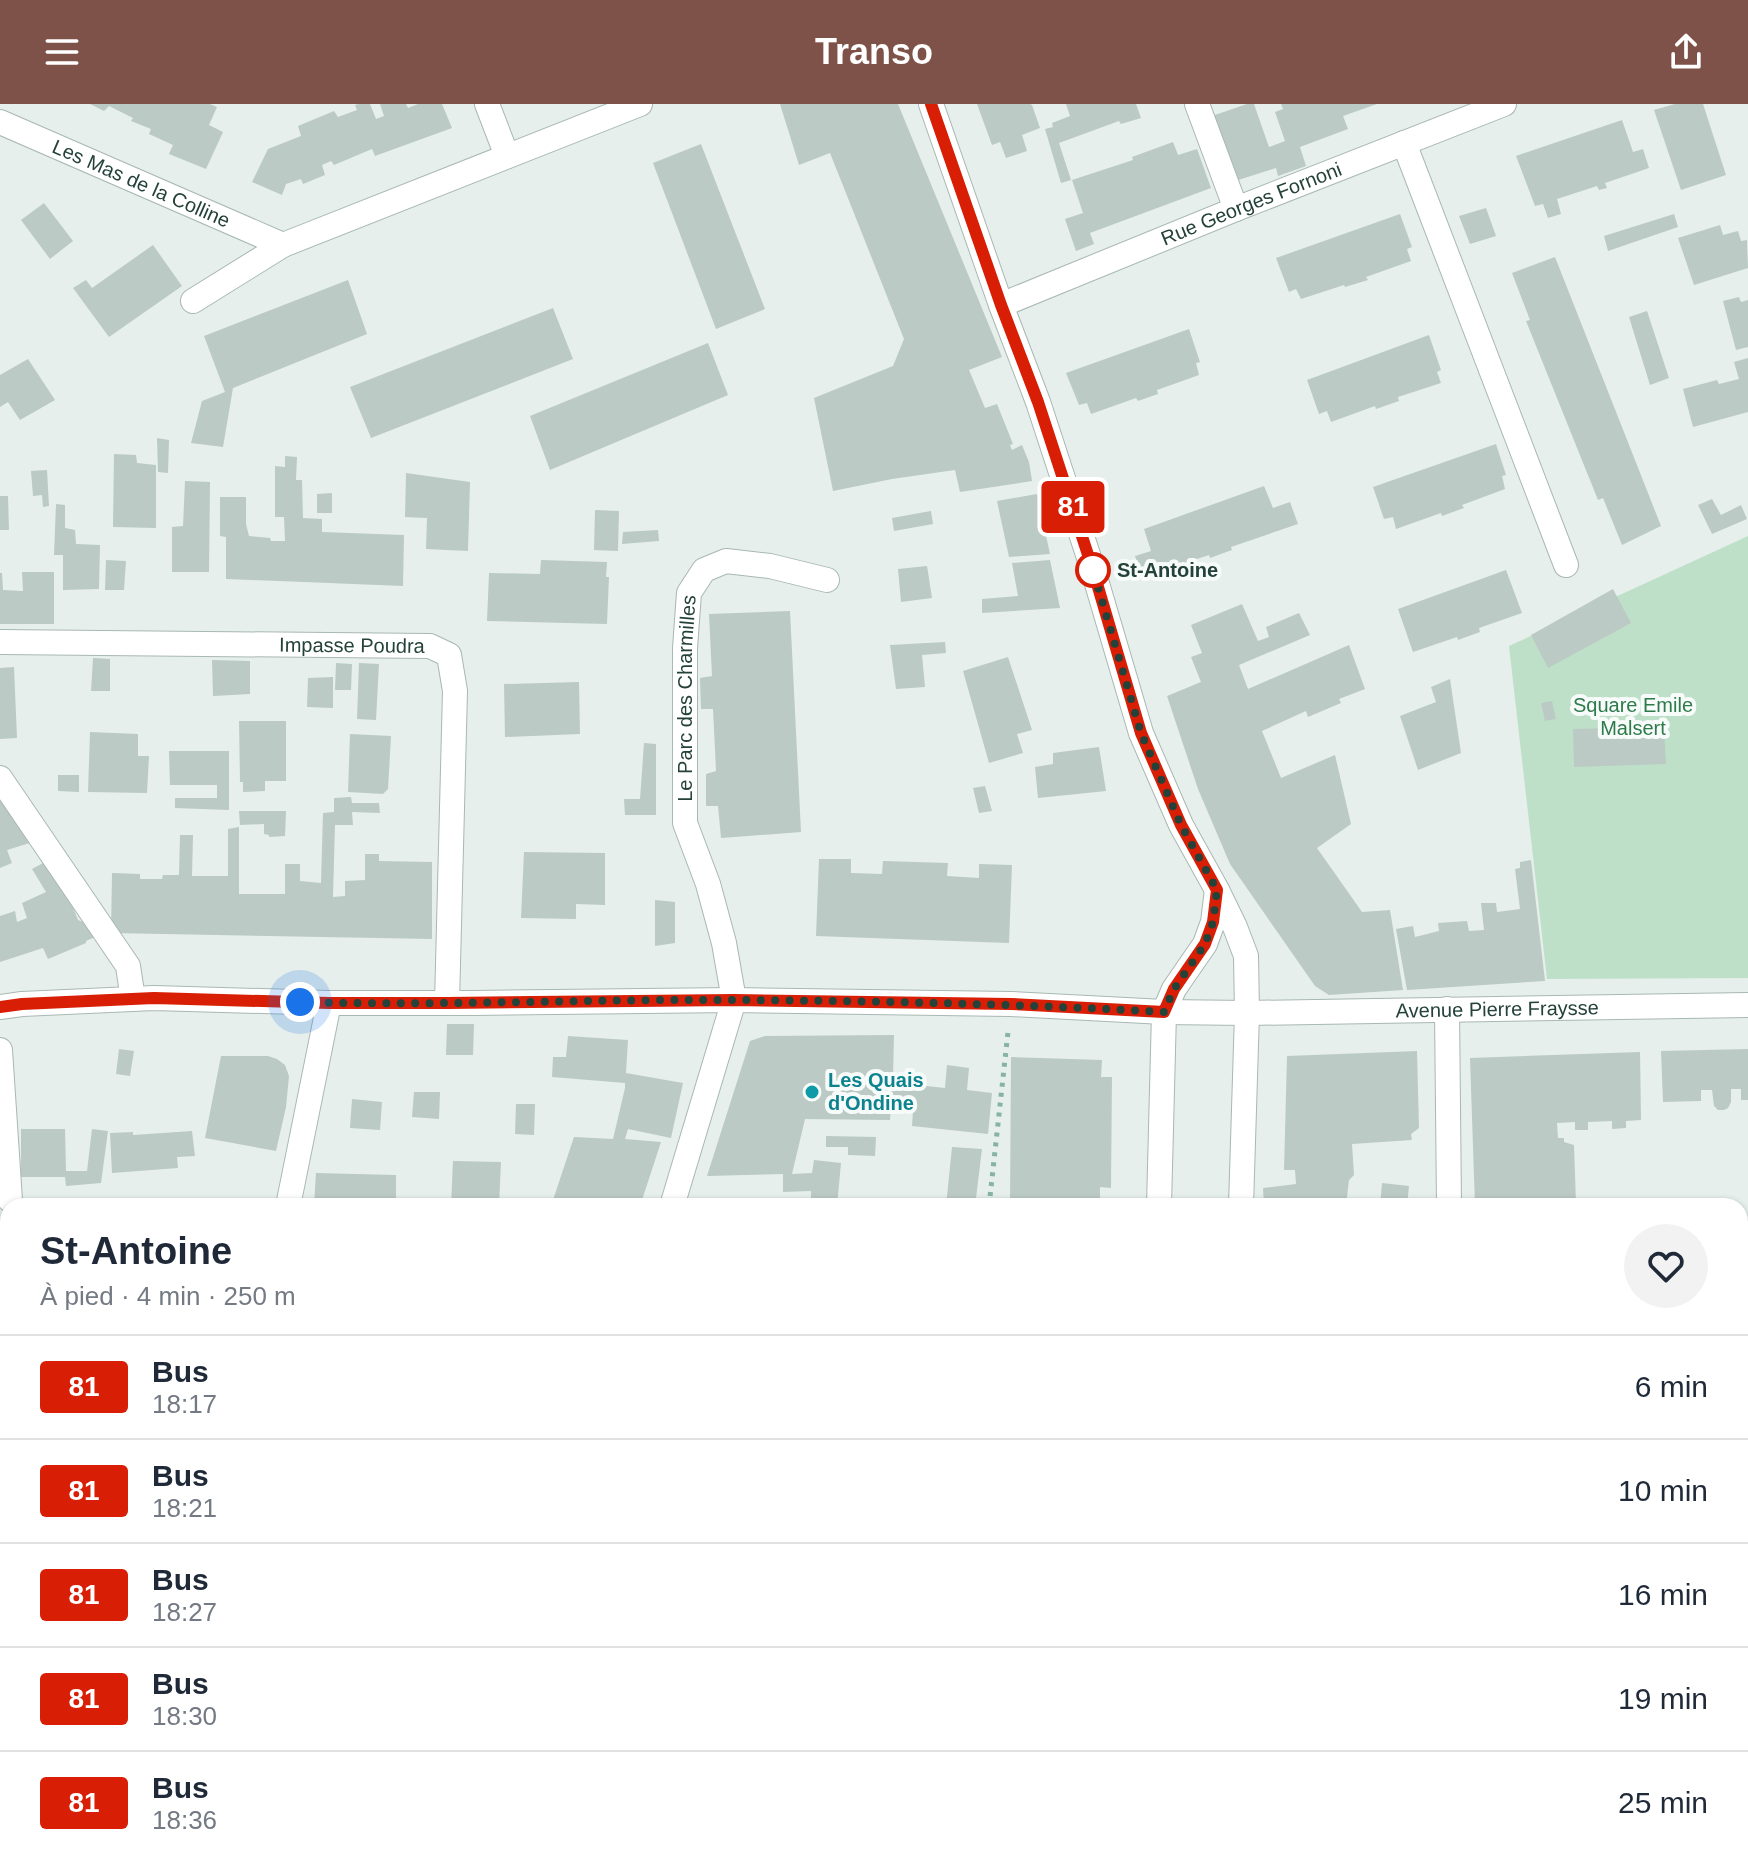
<!DOCTYPE html>
<html lang="fr">
<meta charset="utf-8">
<style>
body{margin:0;font-family:Helvetica,sans-serif;background:#f2f2f3;color:#1f2937;height:100vh;display:flex;flex-direction:column;font-size:30px;white-space:nowrap}
*{box-sizing:border-box;margin:0}
p{font-size:26px;color:#747a83}
.icon{flex:none;width:44px;height:44px;fill:none;stroke:currentColor;stroke-width:2;stroke-linecap:round;stroke-linejoin:round}
.map{position:relative;flex:1;overflow:hidden}
.panel{position:absolute;left:0px;top:1094px;width:1748px;height:672px;display:flex;flex-direction:column;background:#fff;border-radius:24px 24px 0 0;box-shadow:0 2px 6px #0004}
.panel>*{flex:none}
.badge{padding:0 16px;border-radius:6px;font-size:28px;line-height:52px}
.you{position:absolute;width:40px;height:40px;margin:-20px;border:6px solid #fff;border-radius:50%;background:#1a73e8;box-shadow:0 0 0 12px #1a73e833}
.map>.badge{position:absolute;translate:-50% -50%;box-shadow:0 0 0 4px #fff}
.round{display:grid;place-items:center;flex:none;width:84px;height:84px;border-radius:42px;background:#f2f2f3}
.summary{display:flex;align-items:center;justify-content:space-between;height:136px;padding:0 40px}
h1{font-size:38px;font-weight:700;line-height:60px}
ul{padding:0;list-style:none}
li{display:flex;align-items:center;gap:24px;height:104px;padding:0 40px;border-top:2px solid #e0e1e3}
li div{flex:1}
li b{display:block;font-size:30px}
li em{font-style:normal}
li .badge{min-width:88px;font-weight:700;text-align:center}
header{display:flex;justify-content:space-between;align-items:center;height:104px;padding:0 40px;background:#7f5249;color:#fff;font-size:36px;font-weight:700}
.map>svg:first-child{display:block}
.green{fill:#bfe0c8}
.building{fill:#bbcac4}
.lines{fill:none;stroke-linecap:round;stroke-linejoin:round}
.minor-casing{stroke:#a8b8b2;stroke-width:26}
.path{stroke:#86b3a5;stroke-width:5;stroke-dasharray:4 6;stroke-linecap:butt}
.minor{stroke:#fff;stroke-width:24}
.line-casing{stroke:#fff;stroke-width:18}
.line{stroke:#d81e05;stroke-width:12}
.walk{stroke:#24423a;stroke-width:8;stroke-dasharray:0 14.4}
.stop-dot{fill:#fff;stroke:#d81e05;stroke-width:4}
.culture-dot{fill:#0f9aa8;stroke:#f7fbf9;stroke-width:3}
.labels{text-anchor:middle;dominant-baseline:central;stroke-width:8;stroke-linejoin:round;paint-order:stroke}
.street-label{font-size:20px;fill:#24423a;stroke:#f7fbf9}
.stop-label{font-size:20px;font-weight:bold;fill:#24423a;stroke:#f7fbf9;text-anchor:start}
.park-label{font-size:20px;fill:#2d7a4b;stroke:#f7fbf9}
.culture-label{font-size:20px;font-weight:bold;fill:#0d838f;stroke:#f7fbf9;text-anchor:start}
</style>
<header><svg class="icon" aria-label="menu" viewBox="0 0 24 24"><path d="M4 6h16M4 12h16M4 18h16"/></svg>Transo<svg class="icon" aria-label="share" viewBox="0 0 24 24"><path d="M12 15V3M7 8l5-5 5 5M5 13v7h14v-7"/></svg></header>
<div class="map">
<svg width="1748" height="1766" viewBox="0 0 1748 1766">
<rect width="100%" height="100%" fill="#e6efeb"/>
<path class="green" d="M1748,432v442l-201,1 -38,-333z"/>
<g class="building">
<path d="M90,0h120l7,3 -8,18 14,7 -17,37 -37,-15 4,-9 -24,-11 2,-5 -20,-8 2,-3 -24,-12 -5,5z"/>
<path d="M359,0h11l6,15 8,-3 -4,-12h26l2,4 10,-4h24l10,24 -77,28 -3,-7 -38,16 -3,-4 -9,4 3,10 -22,9 -2,-5 -15,5 -4,11 -30,-13 16,-33 33,-13 -3,-10 36,-15 4,6 19,-7 -2,-5z"/>
<path d="M780,0h118l104,253 -33,13 16,38 12,-4 16,40 -3,1 2,5 10,-5 7,17 3,19 -72,11 -5,-22 -63,9 -59,12 -19,-93 79,-32 11,-27 -74,-186 -31,12z"/>
<path d="M977,0h53l2,1 8,23 -18,7 5,16 -21,7 -6,-16 -8,3z"/>
<path d="M1066,0h70l5,14 -20,6 -2,-3 -60,22 12,37 -10,3 -16,-54 8,-2 -1,-4 18,-7z"/>
<path d="M1247,0h7l15,43 16,-6 -10,-29 8,-3 -2,-5h96l-34,12 5,13 -48,18 6,19 -28,10 -2,-8 -44,14 -23,-65z"/>
<path d="M1675,0h28l23,71 -45,15 -27,-80z"/>
<path d="M1622,16l11,32 10,-3 6,19 -44,15 2,5 -8,2 -2,-4 -40,13 4,15 -13,4 -5,-14 -8,2 -19,-50z"/>
<path d="M1173,38l5,13 19,-6 14,39 -121,45 4,11 -18,7 -11,-32 18,-6 -11,-33 61,-20 -1,-3z"/>
<path d="M701,40l64,165 -49,20 -63,-166z"/>
<path d="M44,99l29,38 -23,18 -29,-39z"/>
<path d="M1486,104l10,28 -26,8 -11,-28z"/>
<path d="M1400,110l12,33 -5,2 4,12 -45,16 2,3 -23,7 -1,-2 -43,14 -5,-10 -7,3 -13,-34z"/>
<path d="M1674,110l4,13 -70,24 -4,-15z"/>
<path d="M1720,121l3,10 15,-4 3,10 6,-1 1,28 -54,17 -16,-47z"/>
<path d="M153,141l29,41 -73,51 -36,-49 13,-8 6,8z"/>
<path d="M1555,153l106,269 -39,19 -19,-47 -5,2 -72,-179 4,-1 -18,-47z"/>
<path d="M348,176l19,54 -134,54 -10,59 -32,-4 11,-42 23,-9 -21,-56z"/>
<path d="M1739,193l2,5 7,-2v47l-12,3 -13,-49z"/>
<path d="M553,204l20,51 -202,79 -21,-51z"/>
<path d="M1647,207l22,67 -19,7 -21,-68z"/>
<path d="M1189,225l11,33 -4,1 3,12 -42,15 1,4 -20,7 -2,-3 -45,16 -4,-11 -8,2 -13,-32z"/>
<path d="M1429,231l12,35 -4,2 4,11 -43,14 1,4 -23,8 -1,-3 -44,16 -4,-11 -8,3 -12,-34z"/>
<path d="M708,239l20,52 -178,75 -20,-54z"/>
<path d="M1748,254v54l-55,15 -10,-38 34,-9 2,4 20,-5 -5,-17z"/>
<path d="M28,255l27,41 -35,20 -12,-18 -8,5v-32z"/>
<path d="M157,334l12,2 -1,33 -10,-1z"/>
<path d="M1496,340l10,31 -4,1 3,13 -43,16 2,3 -22,8 -1,-3 -45,16 -3,-12 -9,2 -11,-32z"/>
<path d="M114,350l22,1 1,8 19,2v63l-43,-1z"/>
<path d="M285,352l12,1 -1,23h6l1,38 19,1v13l82,3 -1,51 -177,-7v-42l-6,-1v-39h26v27l3,12 21,2 1,3h14l-1,-24h-9v-51l10,1z"/>
<path d="M47,366l2,36 -6,1 -1,-12 -9,1 -2,-25z"/>
<path d="M406,369l64,9 -2,69 -42,-2 1,-31 -22,-1z"/>
<path d="M185,377l25,1 -1,90h-37v-45l11,-1z"/>
<path d="M1264,382l9,22 17,-6 8,22 -67,23 1,3 -22,8 -1,-3 -67,22 -7,-21 16,-5 -7,-22z"/>
<path d="M332,389v20h-15v-19z"/>
<path d="M1037,390l13,60 -41,3 -12,-56z"/>
<path d="M0,392h8l1,34h-9z"/>
<path d="M1712,395l9,16 20,-10 6,14 -35,15 -14,-29z"/>
<path d="M56,400l9,1v23l10,2 1,14 24,1 -1,44 -36,1v-35h-9z"/>
<path d="M595,406l24,1 -1,40 -24,-1z"/>
<path d="M931,407l2,13 -39,7 -2,-13z"/>
<path d="M658,426l1,11 -37,3 1,-12z"/>
<path d="M106,456l20,1 -2,29h-19z"/>
<path d="M541,456l66,2 -1,15h3l-2,47 -120,-3 2,-48 51,1z"/>
<path d="M1050,456l10,48 -78,5v-14l36,-3 -6,-33z"/>
<path d="M927,462l5,32 -31,4 -3,-33z"/>
<path d="M1506,466l16,43 -43,15 1,4 -22,8 -1,-3 -44,15 -15,-43z"/>
<path d="M22,468h32v52h-54v-51h2l1,17 20,1z"/>
<path d="M1613,485l18,34 -83,45 -17,-33z"/>
<path d="M1242,500l16,37 11,-4 -3,-10 33,-14 11,22 -71,30 9,24 101,-44 16,44 -26,10 2,4 -33,14 -2,-6 -44,20 19,47 54,-23 16,69 -34,24 45,64 28,-2 13,80 -74,5 -14,-9 -85,-122 -32,-75 -31,-93 34,-14 -10,-25 11,-4 -11,-28z"/>
<path d="M790,507l11,221 -80,6 -3,-32h-12v-32l10,-3 -3,-62h-12l-1,-31 12,-2 -3,-62z"/>
<path d="M945,538l1,11 -24,2 3,32 -29,2 -6,-44z"/>
<path d="M1008,553l24,73 -15,4 6,19 -34,10 -26,-92z"/>
<path d="M93,554l17,1v32h-19z"/>
<path d="M212,556l38,1v33l-37,2z"/>
<path d="M336,559l16,1 -1,26h-16z"/>
<path d="M359,559l20,1 -3,56 -19,-1z"/>
<path d="M14,563l3,71 -17,1v-71z"/>
<path d="M333,573v31l-26,-1 1,-29z"/>
<path d="M1450,575l11,74 -43,17 -18,-54 36,-14 -5,-15z"/>
<path d="M579,578l1,52 -75,3 -1,-53z"/>
<path d="M1552,597l4,18 -11,2 -4,-18z"/>
<path d="M239,617h47v60h-21v10l-22,1v-10h-3z"/>
<path d="M1664,623l2,37 -92,3 -1,-38z"/>
<path d="M90,628l48,2v22h11l-2,37 -59,-1z"/>
<path d="M350,630l41,2 -3,53 -5,5 -35,-2z"/>
<path d="M644,639l12,1v71h-31l-1,-16h16z"/>
<path d="M1099,643l7,44 -68,7 -3,-31 18,-3v-11z"/>
<path d="M169,647h60v59l-54,-2v-10h42v-13h-47z"/>
<path d="M58,671h21v17l-21,-1z"/>
<path d="M985,682l7,25 -13,2 -6,-25z"/>
<path d="M0,691l33,47 -26,8 5,13 -12,5z"/>
<path d="M351,693l1,6h27l1,10 -28,-1 1,13h-18l-2,72 12,-1v-15l20,-1v-26h14v7l53,1v77l-321,-6 1,-60 28,1v5h22l1,-4h16l1,-40h13l-1,41h36v-47l11,-2v67h46v-30h15v17l21,2 2,-70 11,-1v-14z"/>
<path d="M239,707h47l-1,25 -16,1v-2l-5,-1v-10l-24,1z"/>
<path d="M524,748l81,1v52l-29,-1v15l-55,-1z"/>
<path d="M819,755h32v14l31,1 1,-13 65,2 -1,13 32,2v-14l33,1 -3,78 -193,-7z"/>
<path d="M1531,756l14,121 -138,9 -11,-61 17,-3 2,11 24,-6 -1,-8 29,-2 2,10 15,-1 -3,-27h15l1,9 23,-3 -5,-40 5,-1v-6z"/>
<path d="M45,758l23,33 10,25 8,3 9,14 -9,4v2l-38,16 -5,-11 -43,14v-46l15,-5 2,11 10,-4 -5,-15 24,-11 -14,-23z"/>
<path d="M655,796l20,2v41l-20,3z"/>
<path d="M447,920h27l-1,31h-27z"/>
<path d="M894,931l-1,42 23,3 1,5 28,3 2,-23 22,3 -2,22 25,3 -4,41 -76,-8 1,-15 -22,-3 -1,12 -85,-1 -13,55 20,-1 2,-13 27,3 -4,43h-26v-15l-28,1v-18l-76,2 43,-135 15,-5z"/>
<path d="M568,932l60,4 -2,33 57,10 -12,55 -43,-9 -3,10 36,3 -21,64h-89l23,-69 39,2 12,-51v-5l-73,-6 1,-20h13z"/>
<path d="M119,945l15,2 -4,25 -14,-2z"/>
<path d="M1748,945v51h-7v-11h-10v13l-3,6 -4,2h-6l-4,-4 -2,-16h-11v11l-38,1 -2,-51z"/>
<path d="M1417,947l2,77 -8,6 1,6 -60,4 2,31 -5,5 -3,26h-82l-1,-18 33,-4 -1,-14h-11l3,-114z"/>
<path d="M1640,948l1,68 -15,1v7l-14,1v-8l-24,1v8h-13v-8l-18,1 1,15h6v4l10,3 2,59 -101,2 -5,-148z"/>
<path d="M221,952h47l9,3 8,6 4,11 -3,31 -10,44 -71,-13z"/>
<path d="M1011,953l91,3 -1,17h11l-1,111 -11,-1v19h-90z"/>
<path d="M414,988h26l-1,27 -27,-2z"/>
<path d="M352,995l30,3 -2,28 -30,-2z"/>
<path d="M516,1000h19l-1,31 -19,-1z"/>
<path d="M21,1025h44l1,42h21l5,-42 16,2 -7,52 -35,3 -1,-9h-44z"/>
<path d="M192,1027l3,25 -18,1 1,11 -66,5 -2,-40 23,-1v3z"/>
<path d="M826,1032l50,1 -1,19 -27,-1v-8h-22z"/>
<path d="M952,1043l30,2 -7,57h-29z"/>
<path d="M453,1057l48,1 -2,44h-48z"/>
<path d="M316,1069l80,2v31h-82z"/>
<path d="M1382,1079l27,3 -2,20h-27z"/>
<path d="M1748,1115v82l-8,5v-84z"/>
<path d="M0,1148h8v48l-8,1z"/>
<path d="M0,1360h8v109l-8,1z"/>
<path d="M1748,1511v255h-130l1,-8h121v-245z"/>
<rect x="0" y="1674" width="8" height="63"/>
<rect x="268" y="1758" width="120" height="8"/>
<path d="M767,1758h113l-1,8h-114z"/>
<rect x="1013" y="1758" width="87" height="8"/>
<rect x="1273" y="1758" width="88" height="8"/>
<path d="M721,1759h10v7h-11z"/>
</g>
<g class="lines">
<g class="minor-casing">
<g id="minor">
<path d="M487,0l20,52"/>
<path d="M931,0l70,201 37,97 55,168 48,163 40,92 36,65 18,37 11,29 1,57 -6,193"/>
<path d="M1197,0l39,105"/>
<path id="s1" d="M0,18l283,123"/>
<path d="M1404,39l162,422"/>
<path d="M193,197l90,-56 357,-141"/>
<path id="s2" d="M1001,201l235,-96 268,-105"/>
<path id="s3" d="M0,538l430,4 19,9 6,36 -8,312"/>
<path d="M0,674l128,188 5,33"/>
<path id="s4" d="M0,903l22,-3 132,-6 175,5h145l260,-3 277,4 153,8 83,1 501,-8"/>
<path d="M1447,905l2,197"/>
<path d="M0,946l10,150"/>
<path d="M288,1102l41,-203"/>
<path id="s5" d="M672,1102l62,-206 -10,-57 -16,-59 -23,-61v-175l4,-55 15,-23 22,-9 44,5 57,14"/>
<path d="M1159,1102l5,-194 10,-23 31,-45 8,-22 4,-32"/>
<path d="M1740,1231l8,-2"/>
<path d="M0,1267h8"/>
<path d="M1740,1481l8,-2"/>
<path d="M176,1761l33,3v2"/>
<path d="M32,1766l144,-5v-3"/>
<path d="M752,1766l1,-8"/>
<path d="M894,1766l1,-8"/>
<path d="M1143,1766v-8"/>
<path d="M1230,1766v-8"/>
<path d="M1402,1766l1,-8"/>
</g>
</g>
<g class="path">
<path d="M989,1102l19,-174"/>
<path d="M1612,1766v-8"/>
</g>
<use href="#minor" class="minor"/>
</g>
<g class="lines">
<g class="line-casing">
<path id="line" d="M0,903l22,-3 132,-6 175,5h118l287,-3 277,4 153,8 10,-23 31,-45 8,-22 4,-32 -36,-65 -40,-92 -48,-163 -55,-168 -37,-97 -70,-201"/>
</g>
<use href="#line" class="line"/>
<path class="walk" d="M300,898c145,4 290,-3 435,-2 143,1 286,4 429,12l10,-23 31,-45 8,-22 4,-32 -36,-65 -40,-92 -48,-163"/>
</g>
<circle class="stop-dot" cx="1093" cy="466" r="16"/>
<circle class="culture-dot" cx="812" cy="988" r="8"/>
<g class="labels">
<g class="street-label">
<text stroke="none"><textPath href="#s1" startOffset="154">Les Mas de la Colline</textPath></text>
<text stroke="none"><textPath href="#s2" startOffset="270">Rue Georges Fornoni</textPath></text>
<text stroke="none"><textPath href="#s3" startOffset="352">Impasse Poudra</textPath></text>
<text stroke="none"><textPath href="#s5" startOffset="524">Le Parc des Charmilles</textPath></text>
<text stroke="none"><textPath href="#s4" startOffset="1498">Avenue Pierre Fraysse</textPath></text>
</g>
<g class="stop-label">
<text x="1117" y="466">St-Antoine</text>
</g>
<g class="park-label">
<text x="1633" y="601">Square Emile<tspan x="1633" dy="23">Malsert</tspan></text>
</g>
<g class="culture-label">
<text x="828" y="976">Les Quais<tspan x="828" dy="23">d'Ondine</tspan></text>
</g>
</g>
</svg>
<div class="you" style="left:300px;top:898px"></div>
<b class="badge" style="left:1073px;top:403px;background:#d81e05;color:#fff">81</b>
<section class="panel">
<div class="summary"><div><h1>St-Antoine</h1><p>À pied · 4 min · 250 m</p></div><a class="round"><svg class="icon" aria-label="heart" viewBox="0 0 24 24"><path d="M12 20l-8-8c-3-5 5-10 8-4 3-6 11-1 8 4z"/></svg></a></div>
<ul>
<li><span class="badge" style="background:#d81e05;color:#fff">81</span><div><b>Bus</b><p>18:17</p></div><em>6 min</em></li>
<li><span class="badge" style="background:#d81e05;color:#fff">81</span><div><b>Bus</b><p>18:21</p></div><em>10 min</em></li>
<li><span class="badge" style="background:#d81e05;color:#fff">81</span><div><b>Bus</b><p>18:27</p></div><em>16 min</em></li>
<li><span class="badge" style="background:#d81e05;color:#fff">81</span><div><b>Bus</b><p>18:30</p></div><em>19 min</em></li>
<li><span class="badge" style="background:#d81e05;color:#fff">81</span><div><b>Bus</b><p>18:36</p></div><em>25 min</em></li>
</ul>
</section>
</div>
